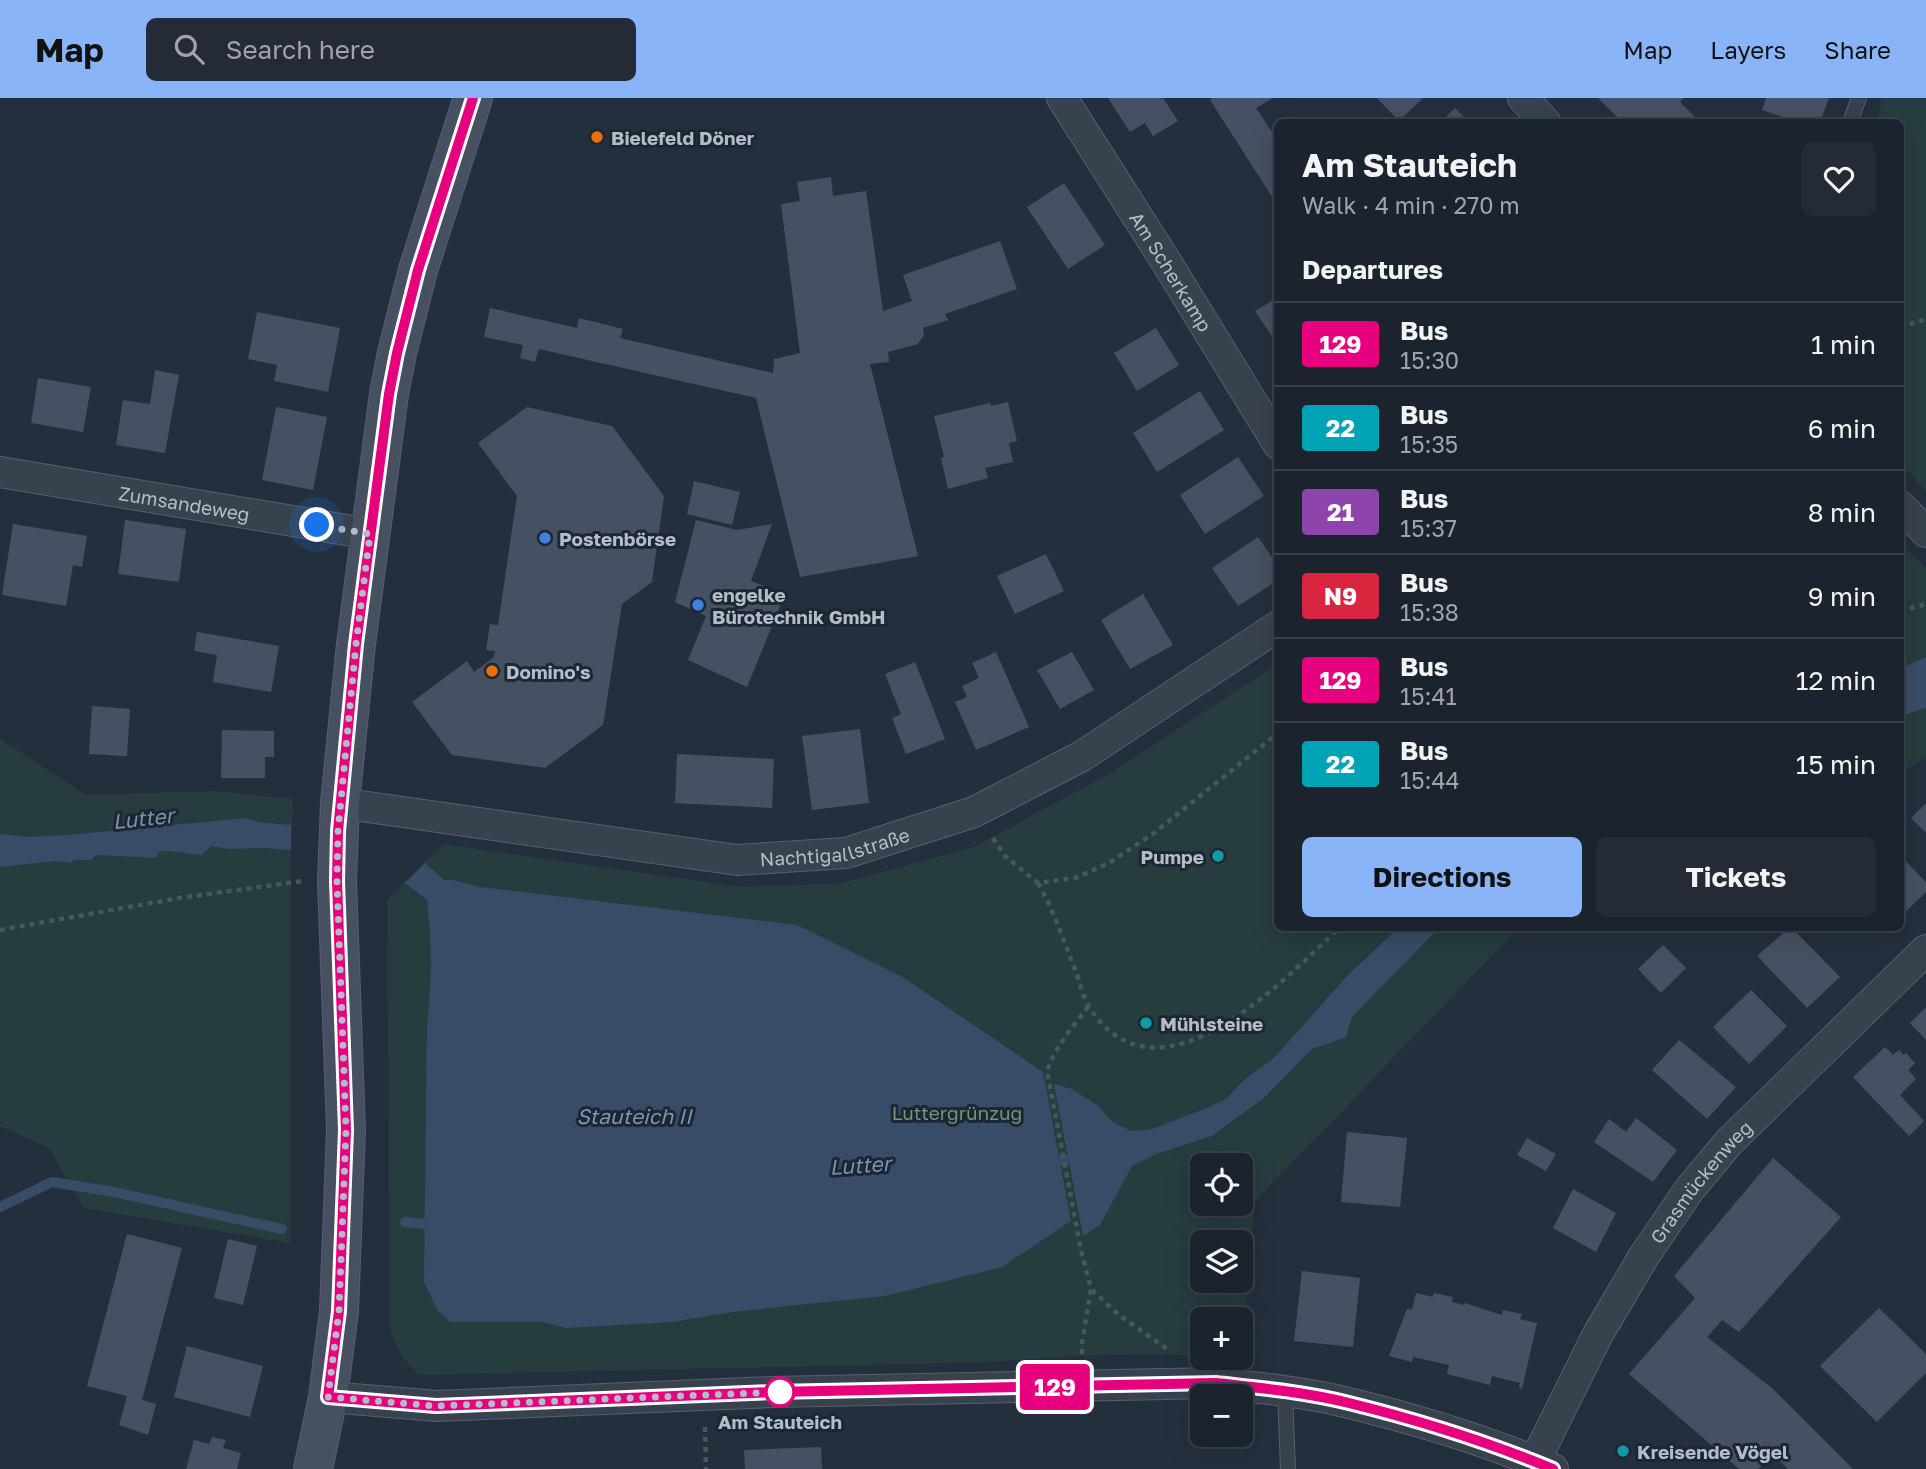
<!DOCTYPE html>
<meta charset="utf-8">
<style>
body{margin:0;font-family:"Golos Text",sans-serif;background:#242b36;color:#f1f3f6;height:100vh;display:flex;flex-direction:column;font-size:26px;white-space:nowrap}
*{box-sizing:border-box;margin:0}
p{font-size:23px;color:#a0a4aa}
.icon{flex:none;width:38px;height:38px;fill:none;stroke:currentColor;stroke-width:2;stroke-linecap:round;stroke-linejoin:round}
.map{position:relative;flex:1;overflow:hidden}
.details{position:absolute;left:1274px;top:21px;width:630px;height:812px;display:flex;flex-direction:column;background:#1b232e;border-radius:10px;box-shadow:0 7px 28px #0002,0 0 0 2px #39404a}
.details>*{flex:none}
.badge{padding:0 14px;border-radius:5px;font-size:24px;line-height:46px}
.controls{position:absolute;left:1190px;top:1055px;display:grid;gap:14px}
.controls a{display:grid;place-items:center;width:63px;height:63px;border-radius:10px;background:#1b232e;box-shadow:0 7px 28px #0002,0 0 0 2px #39404a;font-size:35px}
.you{position:absolute;width:35px;height:35px;margin:-18px;border:5px solid #fff;border-radius:50%;background:#1a73e8;box-shadow:0 0 0 10px #1a73e833}
.map>.badge{position:absolute;translate:-50% -50%;box-shadow:0 0 0 4px #fff}
h2{padding:0 28px;font-size:26px;line-height:63px}
.round{display:grid;place-items:center;flex:none;width:74px;height:74px;border-radius:10px;background:#242b36}
.head{display:flex;align-items:center;justify-content:space-between;height:119px;padding:0 28px}
h1{font-size:33px;font-weight:700;line-height:52px}
.button{display:flex;gap:14px;margin-top:auto;padding:14px 28px}
.button a{flex:1;height:80px;border-radius:10px;background:#8ab4f8;color:#111;font-size:28px;font-weight:700;line-height:80px;text-align:center}
.button a+a{background:#242b36;color:#f1f3f6}
ul{padding:0;list-style:none}
li{display:flex;align-items:center;gap:21px;height:84px;padding:0 28px;border-top:2px solid #39404a}
li div{flex:1}
li b{display:block;font-size:26px}
li em{font-style:normal}
li .badge{min-width:77px;font-weight:700;text-align:center}
header{display:flex;align-items:center;gap:42px;box-sizing:border-box;height:98px;padding:0 35px;background:#8ab4f8;color:#111}
header strong{font-size:33px}
nav{display:flex;gap:38px;margin-inline-start:auto;font-size:24px}
.search{width:490px;height:63px;background:#242b36;display:flex;align-items:center;gap:18px;box-sizing:border-box;padding:0 24px;border-radius:10px;color:#a0a4aa;font-size:26px}
.map>svg:first-child{display:block}
.green{fill:#263c3f;fill-rule:evenodd}
.water{fill:#394c67}
.lines{fill:none;stroke-linecap:round;stroke-linejoin:round}
.stream{stroke:#394c67;stroke-width:10}
.building{fill:#455162}
.lane-casing{stroke:#565f6c;stroke-width:16}
.street-casing{stroke:#565f6c;stroke-width:32}
.secondary-casing{stroke:#565f6c;stroke-width:40}
.path{stroke:#44595c;stroke-width:4.5;stroke-dasharray:5 5;stroke-linecap:butt}
.lane{stroke:#38414e;stroke-width:14}
.street{stroke:#38414e;stroke-width:30}
.secondary{stroke:#465061;stroke-width:38}
.line-casing{stroke:#fff;stroke-width:16}
.line{stroke:#e6007e;stroke-width:10}
.walk{stroke:#b4bcc9;stroke-width:7;stroke-dasharray:0 12.6}
.food-dot{fill:#e8710a;stroke:#1d2633;stroke-width:2.5}
.shop-dot{fill:#3f7fe0;stroke:#1d2633;stroke-width:2.5}
.culture-dot{fill:#0f9aa8;stroke:#1d2633;stroke-width:2.5}
.stop-dot{fill:#fff;stroke:#e6007e;stroke-width:3.5}
.labels{text-anchor:middle;dominant-baseline:central;stroke-width:6;stroke-linejoin:round;paint-order:stroke}
.poi-label{font-size:19px;font-weight:bold;fill:#b4bcc9;stroke:#1d2633;text-anchor:start}
.street-label{font-size:19px;fill:#b4bcc9;stroke:#1d2633}
.park-label{font-size:19px;fill:#6b9a76;stroke:#1d2633}
.stop-label{font-size:19px;font-weight:bold;fill:#b4bcc9;stroke:#1d2633}
.water-label{font-size:21px;font-style:italic;fill:#7c92b1;stroke:#1d2633}
</style>
<header>
<strong>Map</strong>
<div class="search"><svg class="icon" aria-label="search" viewBox="0 0 24 24"><circle cx="10" cy="10" r="6"/><path d="M15 15l6 6"/></svg>Search here</div>
<nav><a>Map</a><a>Layers</a><a>Share</a></nav>
</header>
<div class="map">
<svg width="1926" height="1371" viewBox="0 0 1926 1371">
<rect width="100%" height="100%" fill="#242f3e"/>
<g class="green">
<path d="M1884,0h42v393l-25,-27 -1,-342h-25z"/>
<path d="M1900,445l26,26v189l-21,12 -5,-5z"/>
<path d="M1277,566l1,264h241l-264,273 -14,144v-25h-39v37c-83,-8 -165,4 -248,6 -178,4 -357,8 -535,12l-17,-18 -12,-27 -3,-430 56,-56 298,43 101,-4 132,-36 137,-74zM1202,1068h39v38h-39zM1202,1144h39v39h-39z"/>
<path d="M0,641l86,56 131,-4 76,8 -2,46 -1,398 -206,-35 -35,-60 -49,-22z"/>
</g>
<g class="water">
<path d="M1926,559v51l-25,8v-48z"/>
<path d="M246,720l12,4 33,3v25l-26,-2 -37,1 -17,-3 -9,9c-14,0 -31,-7 -43,-3l-3,6 -60,-3 -5,5h-18l-1,3 -17,-2 -55,6v-33l29,3 39,-2z"/>
<path d="M425,765l19,17h9l28,7 316,38 104,51 142,96 28,149 -69,46 -117,29 -153,16 -60,10 -106,6 -23,-6h-93l-12,-11 -14,-29 3,-257c5,-42 5,-82 0,-125l-22,-17z"/>
<path d="M1398,830h41l-87,89 -6,20 -21,8 -12,3 -49,50 -52,38 -56,18 -24,12 -32,59 -17,11 -29,-152 18,5 25,16 16,17 18,9 19,-1 59,-23 17,-8 18,-19 29,-21 74,-83z"/>
</g>
<g class="lines">
<g class="stream">
<path d="M1046,1065l36,-6"/>
<path d="M0,1109l52,-25 62,10 168,37"/>
<path d="M405,1124l20,2 12,-2"/>
</g>
</g>
<g class="building">
<path d="M1108,0h55l15,23 -25,15 -8,-13 -15,9z"/>
<path d="M1212,0h61l-17,10 22,33v65l-68,-106z"/>
<path d="M1377,0h46l-24,23z"/>
<path d="M1598,0h86l-4,4 20,20h-78z"/>
<path d="M1766,0h63l-9,24h-23l-35,-12z"/>
<path d="M1455,10l14,14h-28z"/>
<path d="M831,79l2,19 33,-5 17,120 29,-10 -9,-26 97,-34 17,48 -72,25 3,6 -25,8 1,7 -6,9 -30,8 1,10 -19,2 48,192 -118,21 -44,-179 -217,-49 -4,13 -15,-4 3,-13 -39,-8 6,-29 87,20 2,-10 44,11 -3,9 153,35 1,-14 26,-6 -19,-149 19,-3 -3,-19z"/>
<path d="M1064,85l41,62 -37,24 -41,-62z"/>
<path d="M1278,199v49l-23,-35z"/>
<path d="M257,214l83,16 -12,64 -54,-11 3,-16 -29,-6z"/>
<path d="M1156,230l23,37 -42,26 -23,-38z"/>
<path d="M155,272l24,5 -14,78 -49,-8 7,-45 27,4z"/>
<path d="M38,280l53,9 -8,45 -52,-9z"/>
<path d="M1200,293l24,39 -67,42 -24,-39z"/>
<path d="M1008,304l9,39 -8,2 4,19 -28,6 3,10 -40,11 -7,-31 3,-1 -10,-41 56,-13 1,3z"/>
<path d="M276,309l51,10 -14,73 -51,-10z"/>
<path d="M527,309l85,19 52,70 -12,86 -30,22 -19,121 -58,43 -93,-13 -40,-53 55,-41 7,11 19,-14 2,-7 -9,-1 4,-26 8,1 19,-129 -39,-53z"/>
<path d="M1238,359l26,39 -59,38 -25,-39z"/>
<path d="M694,383l46,11 -8,33 -45,-11z"/>
<path d="M125,422l61,9 -7,53 -61,-8z"/>
<path d="M696,422l41,10 35,-6 -21,57 34,13 -38,93 -59,-27 18,-44 -31,-14z"/>
<path d="M13,426l74,12 -5,31 -9,-2 -7,41 -64,-11z"/>
<path d="M1258,439l20,29v14l-40,26 -26,-38z"/>
<path d="M1046,456l18,37 -49,23 -18,-38z"/>
<path d="M1143,496l30,51 -43,24 -29,-49z"/>
<path d="M197,534l82,14 -8,46 -58,-10 4,-27 -23,-4z"/>
<path d="M996,554l33,75 -53,23 -21,-48 12,-5 -5,-11 17,-8 -7,-15z"/>
<path d="M1072,554l22,38 -34,19 -23,-39z"/>
<path d="M915,564l30,77 -39,15 -14,-36 9,-4 -16,-40z"/>
<path d="M92,608l38,3 -3,47 -38,-2z"/>
<path d="M860,631l9,74 -57,7 -10,-74z"/>
<path d="M222,632l52,1v26h-9v21h-44z"/>
<path d="M677,656l97,5 -2,49 -97,-5z"/>
<path d="M1926,705v30l-15,-15z"/>
<path d="M1900,757l26,27v10l-26,25z"/>
<path d="M1789,830h3l48,49 -33,31 -50,-52z"/>
<path d="M1663,847l23,23 -25,25 -23,-24z"/>
<path d="M1751,892l36,36 -38,38 -36,-37z"/>
<path d="M1926,909v33l-16,-17z"/>
<path d="M1679,942l57,47 -29,32 -55,-49z"/>
<path d="M1885,949l8,8 6,-5 5,5 2,-2 9,10 -7,7 8,9 -16,16 24,26 -15,15 -56,-59z"/>
<path d="M1636,1020l41,32 -24,32 -59,-40 15,-23 17,13z"/>
<path d="M1347,1034l60,6 -7,69 -59,-5z"/>
<path d="M1527,1040l29,16 -10,17 -29,-16z"/>
<path d="M1773,1060l68,59 -102,115 -17,-12 -15,17 66,52 80,80h-65l-14,-14 -16,14h-19l-110,-95 66,-76 -21,-22z"/>
<path d="M1573,1091l43,24 -20,39 -43,-24z"/>
<path d="M127,1136l55,14 -40,152 14,4 -8,31 -29,-10 8,-29 -40,-10z"/>
<path d="M228,1141l29,7 -14,59 -29,-7z"/>
<path d="M1302,1173l58,7 -7,69 -59,-6z"/>
<path d="M1416,1195l17,4 1,-4 19,4 -1,5 12,3 1,-2 37,12 1,-5 19,4 -2,5 17,4 -15,66 -3,-1 1,-5 -28,-7 -2,9 -43,-11 2,-9 -36,-8 -1,5 -23,-6 18,-47 5,1z"/>
<path d="M1879,1210l47,46v19l-49,49 -57,-56z"/>
<path d="M187,1248l76,20 -13,51 -76,-20z"/>
<path d="M212,1339l14,3 -3,8 18,5 -4,16h-51l8,-29 15,4z"/>
<path d="M821,1349l1,22h-77l-1,-19z"/>
</g>
<g class="lines">
<g class="lane-casing">
<g id="lane">
<path d="M1850,24l9,-24"/>
<path d="M1285,1293l3,78"/>
</g>
</g>
<g class="street-casing">
<g id="street">
<path id="s1" d="M1062,0l103,162 113,184"/>
<path d="M1523,0l22,24"/>
<path id="s2" d="M0,374l370,62"/>
<path d="M1900,408l26,26"/>
<path id="s3" d="M340,705l397,57 109,-7 128,-41 108,-56 196,-130"/>
<path d="M328,1299l109,9 336,-14 443,-9c44,5 89,9 133,20 69,17 139,38 204,66"/>
<path id="s4" d="M1535,1363l63,-127 46,-78 45,-66 40,-48 197,-192"/>
</g>
</g>
<g class="secondary-casing">
<path id="secondary" d="M313,1371l15,-72 11,-86 7,-181 -9,-249 3,-78 16,-159 33,-250 8,-41 21,-83 55,-172"/>
</g>
<g class="path">
<path d="M1900,229l26,-8"/>
<path d="M1900,513l26,-7"/>
<path d="M993,740l12,18 33,27 37,-5 34,-15 45,-30 124,-100"/>
<path d="M1038,785c16,28 26,59 38,89 4,11 7,25 13,35 69,107 194,-26 250,-79"/>
<path d="M0,832l179,-32 124,-17"/>
<path d="M1092,1192l27,25 51,36"/>
<path d="M1082,1256v-11l9,-54 -10,-39 -34,-179c8,-24 26,-45 42,-65"/>
<path d="M705,1329l1,42"/>
</g>
<use href="#lane" class="lane"/>
<use href="#street" class="street"/>
<use href="#secondary" class="secondary"/>
</g>
<g class="lines">
<g class="line-casing">
<path id="line" d="M473,0l-55,172 -21,83 -8,41 -33,250 -18,187 -1,50 9,249 -7,181 -11,86 108,9 337,-14 443,-9c44,5 89,9 133,20 69,17 139,39 204,66"/>
</g>
<use href="#line" class="line"/>
<path class="walk" d="M317,427l53,9 -14,110 -18,187 -1,50 9,249 -7,181 -11,86 108,9 344,-14"/>
</g>
<g class="food-dot">
<circle cx="597" cy="39" r="7"/>
<circle cx="492" cy="573" r="7"/>
</g>
<g class="shop-dot">
<circle cx="545" cy="440" r="7"/>
<circle cx="698" cy="507" r="7"/>
</g>
<g class="culture-dot">
<circle cx="1218" cy="758" r="7"/>
<circle cx="1146" cy="925" r="7"/>
<circle cx="1623" cy="1353" r="7"/>
</g>
<circle class="stop-dot" cx="780" cy="1294" r="14"/>
<g class="labels">
<g class="poi-label">
<text x="611" y="39">Bielefeld Döner</text>
<text x="559" y="440">Postenbörse</text>
<text x="712" y="496">engelke<tspan x="712" dy="22">Bürotechnik GmbH</tspan></text>
<text x="506" y="573">Domino's</text>
<text x="1204" y="758" text-anchor="end">Pumpe</text>
<text x="1160" y="925">Mühlsteine</text>
<text x="1637" y="1353">Kreisende Vögel</text>
</g>
<g class="street-label">
<text stroke="none"><textPath href="#s1" startOffset="205">Am Scherkamp</textPath></text>
<text stroke="none"><textPath href="#s2" startOffset="187">Zumsandeweg</textPath></text>
<text stroke="none"><textPath href="#s3" startOffset="500">Nachtigallstraße</textPath></text>
<text stroke="none"><textPath href="#s4" startOffset="326">Grasmückenweg</textPath></text>
</g>
<g class="park-label">
<text x="957" y="1014">Luttergrünzug</text>
</g>
<g class="stop-label">
<text x="780" y="1323">Am Stauteich</text>
</g>
<g class="water-label">
<text transform="translate(143 720) rotate(-6)">Lutter</text>
<text x="634" y="1018">Stauteich II</text>
<text transform="translate(860 1067) rotate(-4)">Lutter</text>
</g>
</g>
</svg>
<div class="controls">
<a><svg class="icon" aria-label="locate" viewBox="0 0 24 24"><circle cx="12" cy="12" r="6"/><path d="M12 2v4M12 18v4M2 12h4M18 12h4"/></svg></a>
<a><svg class="icon" aria-label="layers" viewBox="0 0 24 24"><path d="M12 4l9 5-9 5-9-5zM3 14l9 5 9-5"/></svg></a>
<a>+</a>
<a>−</a>
</div>
<div class="you" style="left:317px;top:427px"></div>
<b class="badge" style="left:1055px;top:1289px;background:#e6007e;color:#fff">129</b>
<section class="details">
<div class="head"><div><h1>Am Stauteich</h1><p>Walk · 4 min · 270 m</p></div><a class="round"><svg class="icon" aria-label="heart" viewBox="0 0 24 24"><path d="M12 20l-8-8c-3-5 5-10 8-4 3-6 11-1 8 4z"/></svg></a></div>
<h2>Departures</h2>
<ul>
<li><span class="badge" style="background:#e6007e;color:#fff">129</span><div><b>Bus</b><p>15:30</p></div><em>1 min</em></li>
<li><span class="badge" style="background:#00a3b4;color:#fff">22</span><div><b>Bus</b><p>15:35</p></div><em>6 min</em></li>
<li><span class="badge" style="background:#8e44ad;color:#fff">21</span><div><b>Bus</b><p>15:37</p></div><em>8 min</em></li>
<li><span class="badge" style="background:#d7263d;color:#fff">N9</span><div><b>Bus</b><p>15:38</p></div><em>9 min</em></li>
<li><span class="badge" style="background:#e6007e;color:#fff">129</span><div><b>Bus</b><p>15:41</p></div><em>12 min</em></li>
<li><span class="badge" style="background:#00a3b4;color:#fff">22</span><div><b>Bus</b><p>15:44</p></div><em>15 min</em></li>
</ul>
<div class="button"><a>Directions</a><a>Tickets</a></div>
</section>
</div>
